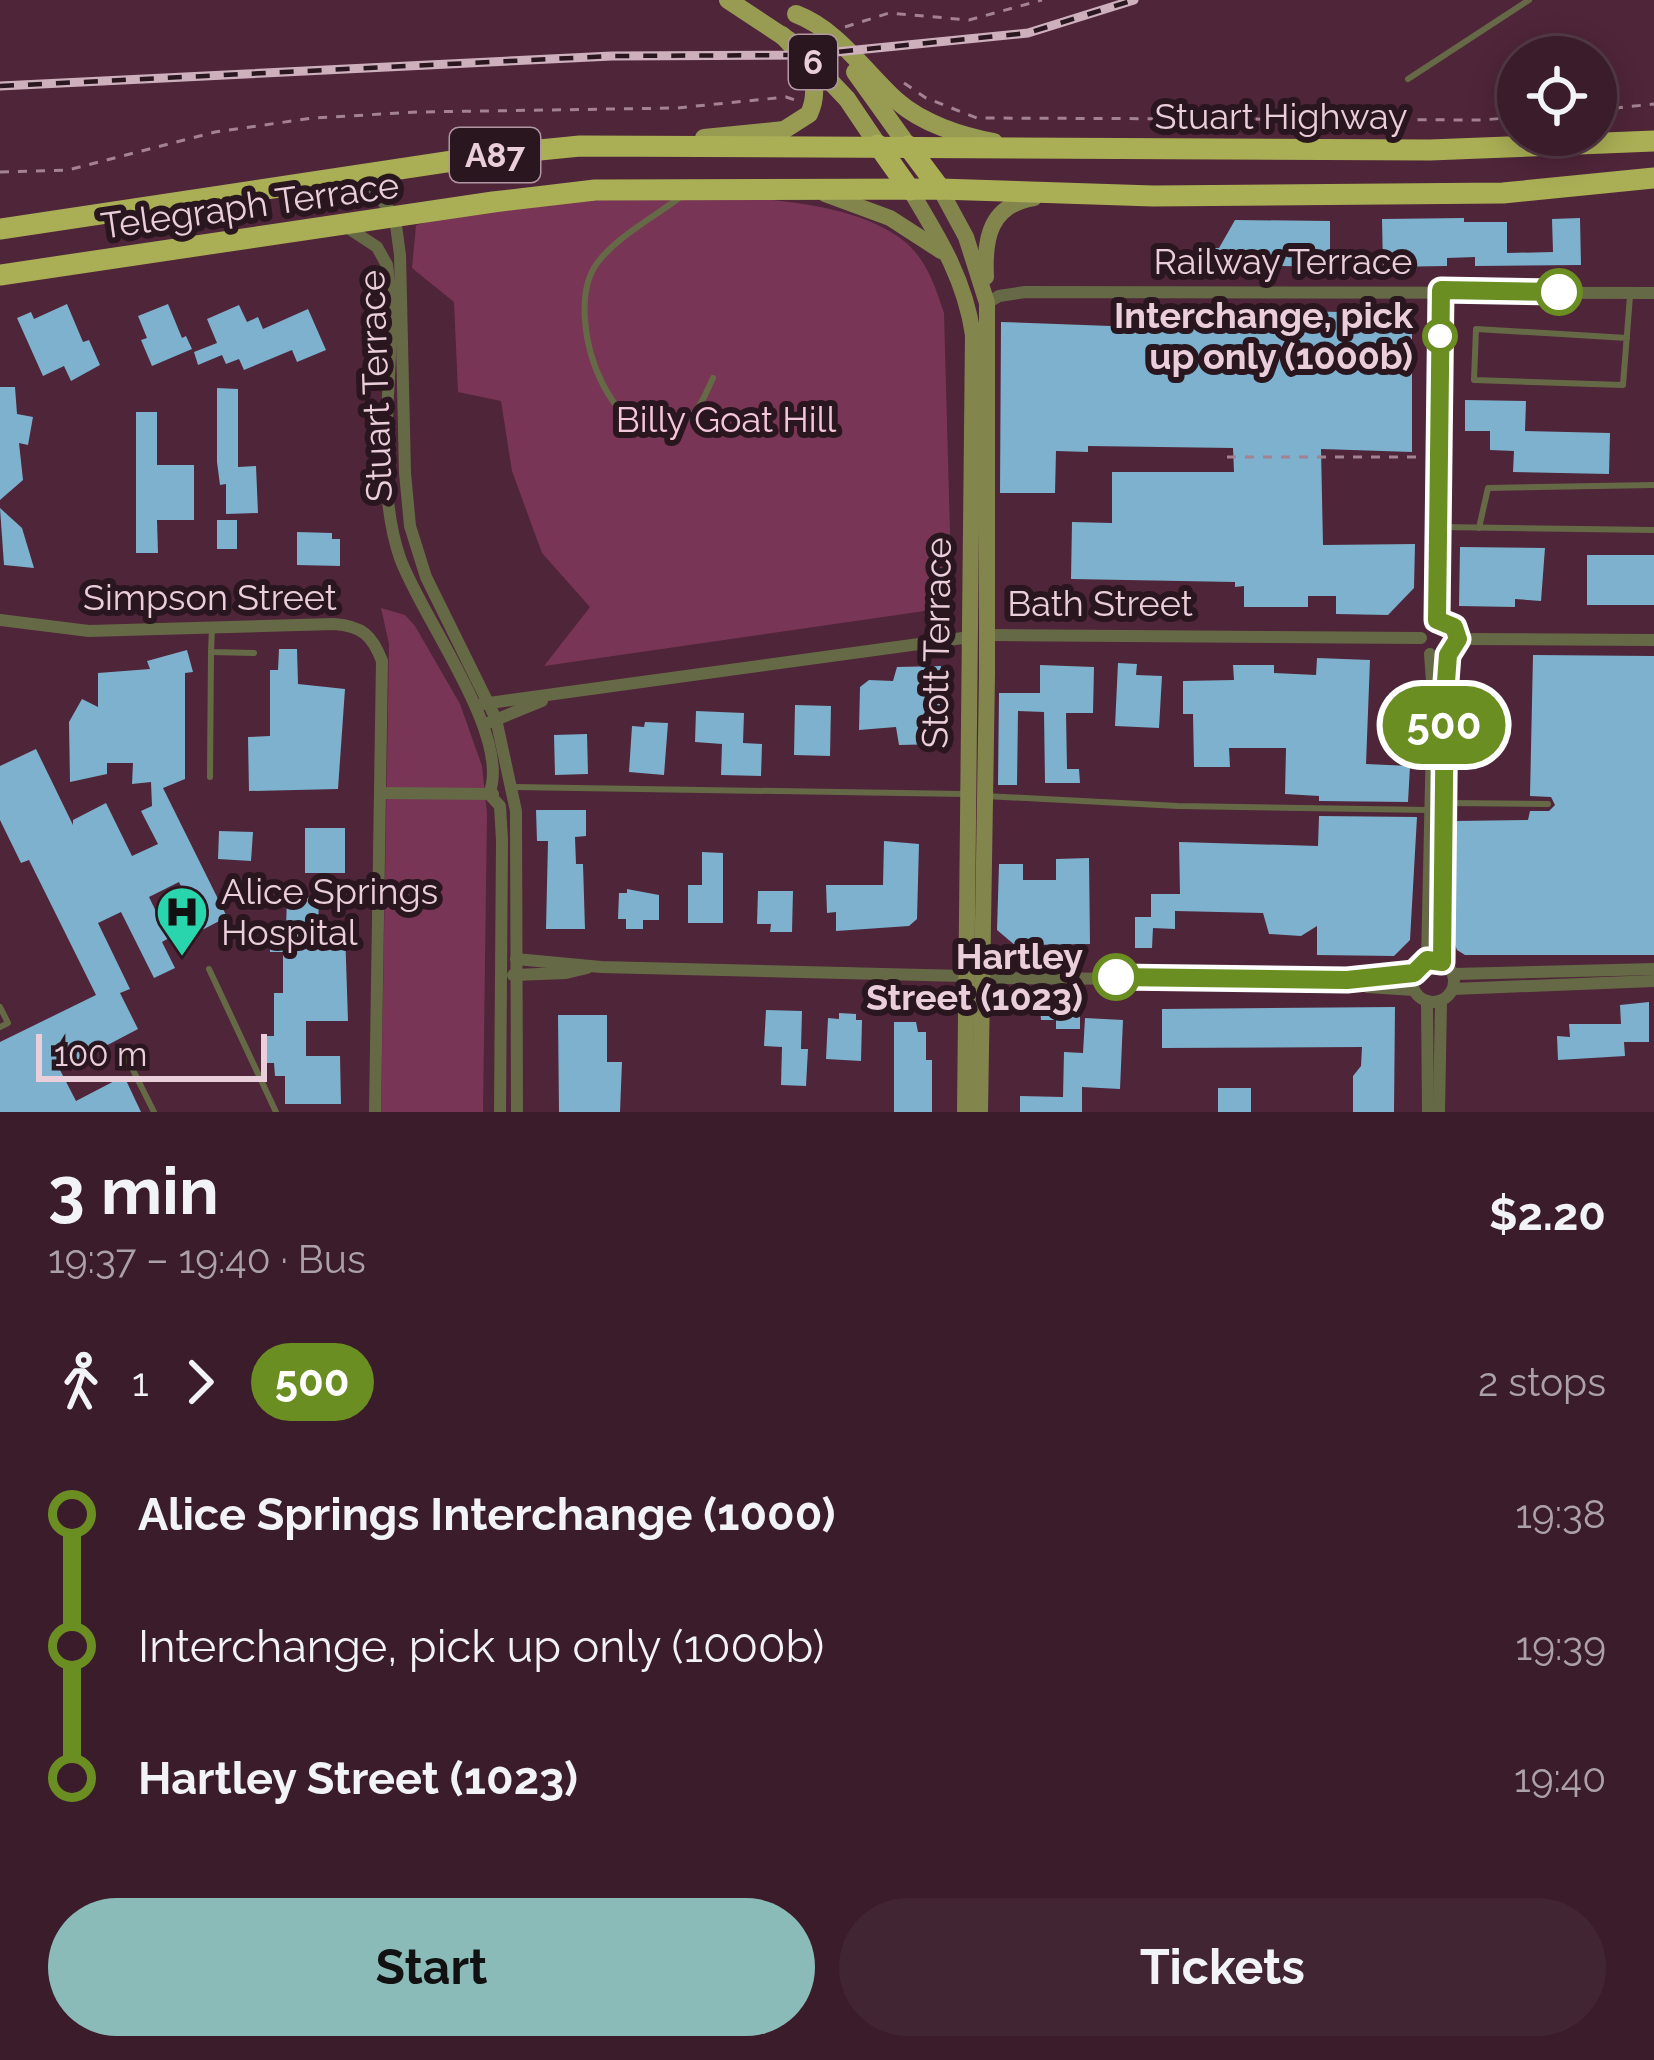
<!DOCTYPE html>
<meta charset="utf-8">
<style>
body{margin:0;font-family:Raleway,sans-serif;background:#422533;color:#f1f3f6;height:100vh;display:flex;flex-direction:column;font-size:45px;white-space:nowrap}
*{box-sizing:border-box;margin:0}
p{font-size:39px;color:#aca1a9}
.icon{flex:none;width:66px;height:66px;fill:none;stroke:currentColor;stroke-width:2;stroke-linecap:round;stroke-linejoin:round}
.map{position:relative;height:1112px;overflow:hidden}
.panel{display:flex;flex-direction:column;background:#3b1c2b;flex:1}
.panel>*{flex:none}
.badge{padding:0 24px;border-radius:39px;font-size:42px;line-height:78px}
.tools{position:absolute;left:1497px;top:36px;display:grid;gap:24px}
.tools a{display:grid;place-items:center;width:120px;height:120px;border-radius:50%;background:#3b1c2b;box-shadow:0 6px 30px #0003,0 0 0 3px #543a47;font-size:60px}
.scale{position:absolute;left:36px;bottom:30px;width:231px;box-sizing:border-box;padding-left:12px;border:6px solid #eaced9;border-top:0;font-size:33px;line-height:42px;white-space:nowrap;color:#eaced9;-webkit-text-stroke:9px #29161e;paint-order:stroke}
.map>.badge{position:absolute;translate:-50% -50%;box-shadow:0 0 0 6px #fff}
.legs{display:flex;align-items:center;gap:18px;height:132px;padding:0 48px;font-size:39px}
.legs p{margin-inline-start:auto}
.overview{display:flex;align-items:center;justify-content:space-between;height:204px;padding:0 48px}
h1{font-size:66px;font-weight:700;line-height:90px}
.button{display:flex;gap:24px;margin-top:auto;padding:24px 48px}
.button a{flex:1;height:138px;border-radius:72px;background:#8bbbb9;color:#111;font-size:48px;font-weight:700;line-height:138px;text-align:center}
.button a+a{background:#422533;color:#f1f3f6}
ul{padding:0 48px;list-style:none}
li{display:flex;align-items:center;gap:42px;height:132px;font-size:45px}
li i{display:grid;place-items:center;width:18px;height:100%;margin:0 15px;background:currentColor}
li i::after{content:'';width:30px;height:30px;margin:-15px;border:9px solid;border-radius:50%;background:#3b1c2b}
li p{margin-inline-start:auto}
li:first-child i{background:linear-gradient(#0000 50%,currentColor 0)}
li:last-child i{background:linear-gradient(currentColor 50%,#0000 0)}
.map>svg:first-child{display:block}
.green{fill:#793556}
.building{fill:#7db1cd}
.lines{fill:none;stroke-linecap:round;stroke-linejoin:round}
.path{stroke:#a48291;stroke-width:3;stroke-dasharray:9 9;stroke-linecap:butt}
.lane{stroke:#666946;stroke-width:6}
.street{stroke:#666946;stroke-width:12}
.secondary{stroke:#82864d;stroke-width:16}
.primary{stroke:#979c52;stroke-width:18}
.highway{stroke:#aaaf55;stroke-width:21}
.rail-casing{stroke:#ceafbc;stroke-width:9}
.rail{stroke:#29161e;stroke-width:4.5;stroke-dasharray:14;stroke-linecap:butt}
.line-1-casing{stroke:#fff;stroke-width:27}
.line-1{stroke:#6b8e23;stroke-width:18}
.stop-1-dot{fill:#fff;stroke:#6b8e23;stroke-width:6}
.labels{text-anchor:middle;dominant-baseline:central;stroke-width:12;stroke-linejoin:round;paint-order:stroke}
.shield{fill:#29161e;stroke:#b097a1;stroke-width:3}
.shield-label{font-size:33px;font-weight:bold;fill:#eaced9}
.street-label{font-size:36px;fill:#eaced9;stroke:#29161e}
.stop-label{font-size:36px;font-weight:bold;fill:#eaced9;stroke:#29161e;text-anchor:end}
.park-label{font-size:36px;fill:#f4c6d9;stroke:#29161e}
.poi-label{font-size:36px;fill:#eaced9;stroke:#29161e;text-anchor:start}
</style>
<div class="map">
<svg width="1654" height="1112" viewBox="0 0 1654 1112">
<rect width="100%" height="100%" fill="#4f2539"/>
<g class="green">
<path d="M607,193c82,4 233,-4 297,48 23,19 31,45 40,72l8,294 -408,59 46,-59 -48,-54 -30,-82 -11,-70 -43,-9 -4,-90 -42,-34 4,-43 98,-24z"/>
<path d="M381,608l24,7 10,11 45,78 22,62 5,47 -4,299h-102l8,-468z"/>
</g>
<g class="building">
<path d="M1464,218v4h43v31l46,-1 -1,-33 28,-1 1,47 -106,1v-9l-28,1v8l-64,1 -1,-48z"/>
<path d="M1235,220l95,1v46l-131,-3 -1,-15 21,-1z"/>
<path d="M67,304l16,38 6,-2 11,25 -29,16 -7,-15 -21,10 -26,-58 14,-6 3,7z"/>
<path d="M168,304l14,34 4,-2 6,13 -40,17 -11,-26 6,-2 -9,-22z"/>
<path d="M239,305l8,17 11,-5 5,12 45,-20 18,41 -29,12 -5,-12 -48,20 -5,-11 -13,5 -4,-9 -24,10 -4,-13 23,-9 -10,-24z"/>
<path d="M1166,309l237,4 9,11v128l-91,-3 2,96 92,-1 -1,44 -26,27 -52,-1v-18h-28v11h-64v-21l-9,1v-5l-164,-3 1,-57 40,1v-51h122l-1,-24 -145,-2v6l-32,-1 -1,42h-55l1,-171 164,6z"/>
<path d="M0,387h15l2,27 16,3 -5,28 -9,-2 4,37 -23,20z"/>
<path d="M217,388l21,1v78l18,-1 2,47 -32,1v-30l-6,1 -3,-23z"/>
<path d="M1465,400l61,1 -1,30 85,2 -1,41 -96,-2 1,-21 -24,-1v-19h-25z"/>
<path d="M136,412h21v53h37v55h-37l1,33h-22z"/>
<path d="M0,508l22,20 12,40 -30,-3z"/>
<rect x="217" y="520" width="20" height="29"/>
<path d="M297,532l35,1v6h8v27l-43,-1z"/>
<path d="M1460,547l85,1 -4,53 -26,-2v8l-56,-1z"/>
<rect x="1587" y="555" width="67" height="50"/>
<path d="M279,649h18l1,35 47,5 -7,100 -89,2 -1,-54 22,-1v-66h8z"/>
<path d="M187,650l6,22 -8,1v106l-22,9 64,129 -25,13 -23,-48 -30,15 20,41 -7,4 13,26 -21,10 -33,-66 -23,11 32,66 -10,4 18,36 -78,41 16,31 48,-25 17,36h-141v-70l96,-47 -67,-135 -8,3 -21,-43v-54l36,-17 37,76v-5l33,-17 26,53 26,-12 -17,-33 11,-5 -1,-24 -19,2 1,-21h-26v11l-37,8 -1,-60 13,-23 16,8v-34l52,-4 -3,-8z"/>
<path d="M1533,655l121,1v299h-189l-8,-5 -4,-11 2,-118 73,-1 2,-9h19l6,-6 -4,-8 -21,-1z"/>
<path d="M1317,658l53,2 -4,104 44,2 -2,36 -89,-1v-5l-34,-2 1,-46h-57l1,19h-36l-1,-53h-10v-33l51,-1 -1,-15h41v8l42,2z"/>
<path d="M1118,663l19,1 -1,11 26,1 -3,52 -44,-2z"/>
<path d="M1040,665l54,2 -1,46h-27l1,56h12l1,14h-35l-1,-71 -26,-1 -1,74h-19l1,-92h41z"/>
<path d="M941,666l1,78 -43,1 -3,-18 -37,3 1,-43 9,-7 24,1 4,-14z"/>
<path d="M795,705l36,1 -1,50 -36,-1z"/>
<path d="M696,711l48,2 -1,30 19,1 -1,32 -40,-1 1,-31 -27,-2z"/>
<path d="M645,722l23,1 -4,52 -35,-3 3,-46 12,1z"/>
<path d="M587,734l1,40 -33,1 -1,-40z"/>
<path d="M536,810h50v26l-11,1 1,27h7l2,65h-39l2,-88h-11z"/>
<path d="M1319,816l98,1 -7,123 -16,16 -77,-1v-29l-16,10 -32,-2 -6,-21 -88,-2v18l-22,-1 -1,20h-17v-31h16v-23h29l-1,-52 139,4z"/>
<rect x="305" y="828" width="40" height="45"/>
<path d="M219,831l34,1 -2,29 -33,-2z"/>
<path d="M884,841l35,3 -2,75 -8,7 -73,5v-19l-9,1 -1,-28h57z"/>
<path d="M702,852l21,1v70h-35v-38h14z"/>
<path d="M1089,858l1,86 -67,1v7l-26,-22 2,-66h24v16h33v-21z"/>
<path d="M627,889l32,6v25h-16v9h-17v-10h-8l1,-26h8z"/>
<path d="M758,891h35l-1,41h-22l1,-8h-14z"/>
<path d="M287,897l32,1 -1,32h27l3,91h-42v35h34l1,48h-56v-28h-10l-1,-13h-9v-27h9v-43h9v-41h-13v-24h16z"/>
<path d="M1059,998h21v31h-24v-9h-15l-1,-13h19z"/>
<path d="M1649,1002v40h-25l1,14 -67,4 -1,-24 13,1 -1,-13h52l-1,-19z"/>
<path d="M1395,1007l-1,105h-41v-36l8,-10 1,-19 -200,1v-39z"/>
<path d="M766,1010l36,1 -1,38h7l-2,37 -25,-1 1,-38 -18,-1z"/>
<path d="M839,1013l17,1v6h6l-1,41 -35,-2 2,-41 11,1z"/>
<path d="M558,1015h49v47h15l-2,50h-61z"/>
<path d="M1085,1018l38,2 -3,69 -38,-2v25h-62v-16l43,1 1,-45 19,1z"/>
<path d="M894,1022h22l2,10h8v28h6v52h-38z"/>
<rect x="1218" y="1088" width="33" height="24"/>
</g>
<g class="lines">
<g class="path">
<path d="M845,27l44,-14 80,7 73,-20"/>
<path d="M904,83l22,15 51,20 505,2 36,-3"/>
<path d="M1596,110l58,-6"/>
<path d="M0,172l68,-2 147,-38 98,-14 105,-6 259,-4 109,-11 9,3"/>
<path d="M1227,457h197"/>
</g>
<g class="lane">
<path d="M1408,79l121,-79"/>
<path d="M679,198c-25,19 -62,39 -81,64 -43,55 25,224 97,149 8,-8 13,-23 18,-33"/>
<path d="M1627,338l-151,-9 -2,51 149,5 7,-89"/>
<path d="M1442,527l212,3"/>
<path d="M1479,528l9,-40 166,-3"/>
<path d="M212,628l-1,24 43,1"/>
<path d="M210,777l1,-125"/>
<path d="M514,787l449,7"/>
<path d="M985,796l193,10 250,4"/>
<path d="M1448,803l100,1"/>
<path d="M209,969l67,143"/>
<path d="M0,1007l8,16 -8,4"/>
<path d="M125,1054l29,58"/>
</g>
<g class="street">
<path d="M325,190l38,-1 18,10 14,19 5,37 5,218 5,53 16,51 70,142 20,92 1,301"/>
<path d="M345,226l32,21 10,18c14,94 -18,203 13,293 21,59 113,179 89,236l11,12 2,34 -2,272"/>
<path d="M987,303l12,-7 26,-4 629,1"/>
<path d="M0,620l89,11 245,-7c28,2 38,11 48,37l-7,451"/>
<path d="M1437,620l4,-330"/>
<path d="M1437,620l17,7 3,18"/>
<path d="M987,635l434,3"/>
<path d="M1458,639l196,1"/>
<path d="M482,704l488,-67"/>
<path d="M488,723l54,-22"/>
<path d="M380,793l113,1"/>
<path d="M516,959l85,8 363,9"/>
<circle cx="1433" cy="981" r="21"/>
<path d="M1427,960l6,-265 -3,-41"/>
<path d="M1442,961l6,-306"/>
<path d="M1453,974l201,-5"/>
<path d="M513,975l53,-2 21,-5"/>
<path d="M981,978l366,2 67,-7"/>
<path d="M1350,981l18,6 46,3"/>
<path d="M1453,989l201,-8"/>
<path d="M1427,1001l1,111"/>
<path d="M1439,1112l2,-111"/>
</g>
<g class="secondary">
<path d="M940,189l26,48 21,66v372l-7,437"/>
<path d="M910,190c29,48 55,89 63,145l-8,777"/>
<path d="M825,194l65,24 51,33"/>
<path d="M986,277c-2,-39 4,-72 48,-79"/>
</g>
<g class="primary">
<path d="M728,0l62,41"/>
<path d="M796,14c42,16 68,57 101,87 25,22 64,35 97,41"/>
<path d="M810,60l37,39 31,46"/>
<path d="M855,72l53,74"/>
<path d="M704,138l80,-8 25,-16c15,-33 -5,-56 -27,-79"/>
</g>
<g class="highway">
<path d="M878,145l32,45"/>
<path d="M908,146l32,43"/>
<path d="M0,229l499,-75 81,-8 850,4 224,-9"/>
<path d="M0,275l493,-73 102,-12 345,-1 213,7 350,-3 151,-15"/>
</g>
<g class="rail-casing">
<path id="rail" d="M0,86l612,-30 194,-1 222,-22 106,-33"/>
</g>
<use href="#rail" class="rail"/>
</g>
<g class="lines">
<g class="line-1-casing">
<path id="line-1" d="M1116,977l231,3 67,-7 13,-13 15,2 3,-267 3,-40 10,-16 -4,-12 -17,-7 4,-330 118,2"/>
</g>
<use href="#line-1" class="line-1"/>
</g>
<defs>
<g id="hospital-pin" transform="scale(2.7)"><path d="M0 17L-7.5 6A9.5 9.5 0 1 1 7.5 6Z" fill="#28d5ad" stroke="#29161e"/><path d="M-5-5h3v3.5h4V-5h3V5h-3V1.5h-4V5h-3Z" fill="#111"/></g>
</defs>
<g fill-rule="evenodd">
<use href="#hospital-pin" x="182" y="912"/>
</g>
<g class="stop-1-dot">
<circle cx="1559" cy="292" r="21"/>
<circle cx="1440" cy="336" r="15"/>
<circle cx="1116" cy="977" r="21"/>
</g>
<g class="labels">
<g class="shield">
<rect x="789" y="35" width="48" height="54" rx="9"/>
<rect x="450" y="128" width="90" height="54" rx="9"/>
</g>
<g class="shield-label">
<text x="813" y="62">6</text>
<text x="495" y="155">A87</text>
</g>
<g class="street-label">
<text x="1281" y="116">Stuart Highway</text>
<text transform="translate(250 205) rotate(-8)">Telegraph Terrace</text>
<text x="1283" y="261">Railway Terrace</text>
<text transform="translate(375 386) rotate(-92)">Stuart Terrace</text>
<text x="210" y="597">Simpson Street</text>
<text x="1100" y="603">Bath Street</text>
<text transform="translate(936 643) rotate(-89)">Stott Terrace</text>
</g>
<g class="stop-label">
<text x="1413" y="315">Interchange, pick<tspan x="1413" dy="41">up only (1000b)</tspan></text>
<text x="1083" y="956">Hartley<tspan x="1083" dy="41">Street (1023)</tspan></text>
</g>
<g class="park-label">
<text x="726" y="419">Billy Goat Hill</text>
</g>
<g class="poi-label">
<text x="221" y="891">Alice Springs<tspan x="221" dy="41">Hospital</tspan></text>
</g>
</g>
</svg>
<div class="tools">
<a><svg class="icon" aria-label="locate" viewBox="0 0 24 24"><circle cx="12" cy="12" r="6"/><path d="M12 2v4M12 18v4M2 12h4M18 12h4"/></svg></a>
</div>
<div class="scale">100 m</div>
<b class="badge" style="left:1444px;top:725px;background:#6b8e23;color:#fff">500</b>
</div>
<section class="panel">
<div class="overview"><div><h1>3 min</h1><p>19:37 – 19:40 · Bus</p></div><b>$2.20</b></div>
<div class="legs"><svg class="icon" aria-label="walk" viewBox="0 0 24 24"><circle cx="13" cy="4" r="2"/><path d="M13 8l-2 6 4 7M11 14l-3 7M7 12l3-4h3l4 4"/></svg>1<svg class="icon" aria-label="forward" viewBox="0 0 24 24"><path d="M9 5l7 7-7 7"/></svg><b class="badge" style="background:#6b8e23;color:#fff">500</b><p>2 stops</p></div>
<ul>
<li><i style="color:#6b8e23"></i><b>Alice Springs Interchange (1000)</b><p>19:38</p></li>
<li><i style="color:#6b8e23"></i><span>Interchange, pick up only (1000b)</span><p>19:39</p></li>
<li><i style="color:#6b8e23"></i><b>Hartley Street (1023)</b><p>19:40</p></li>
</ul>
<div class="button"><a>Start</a><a>Tickets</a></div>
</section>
